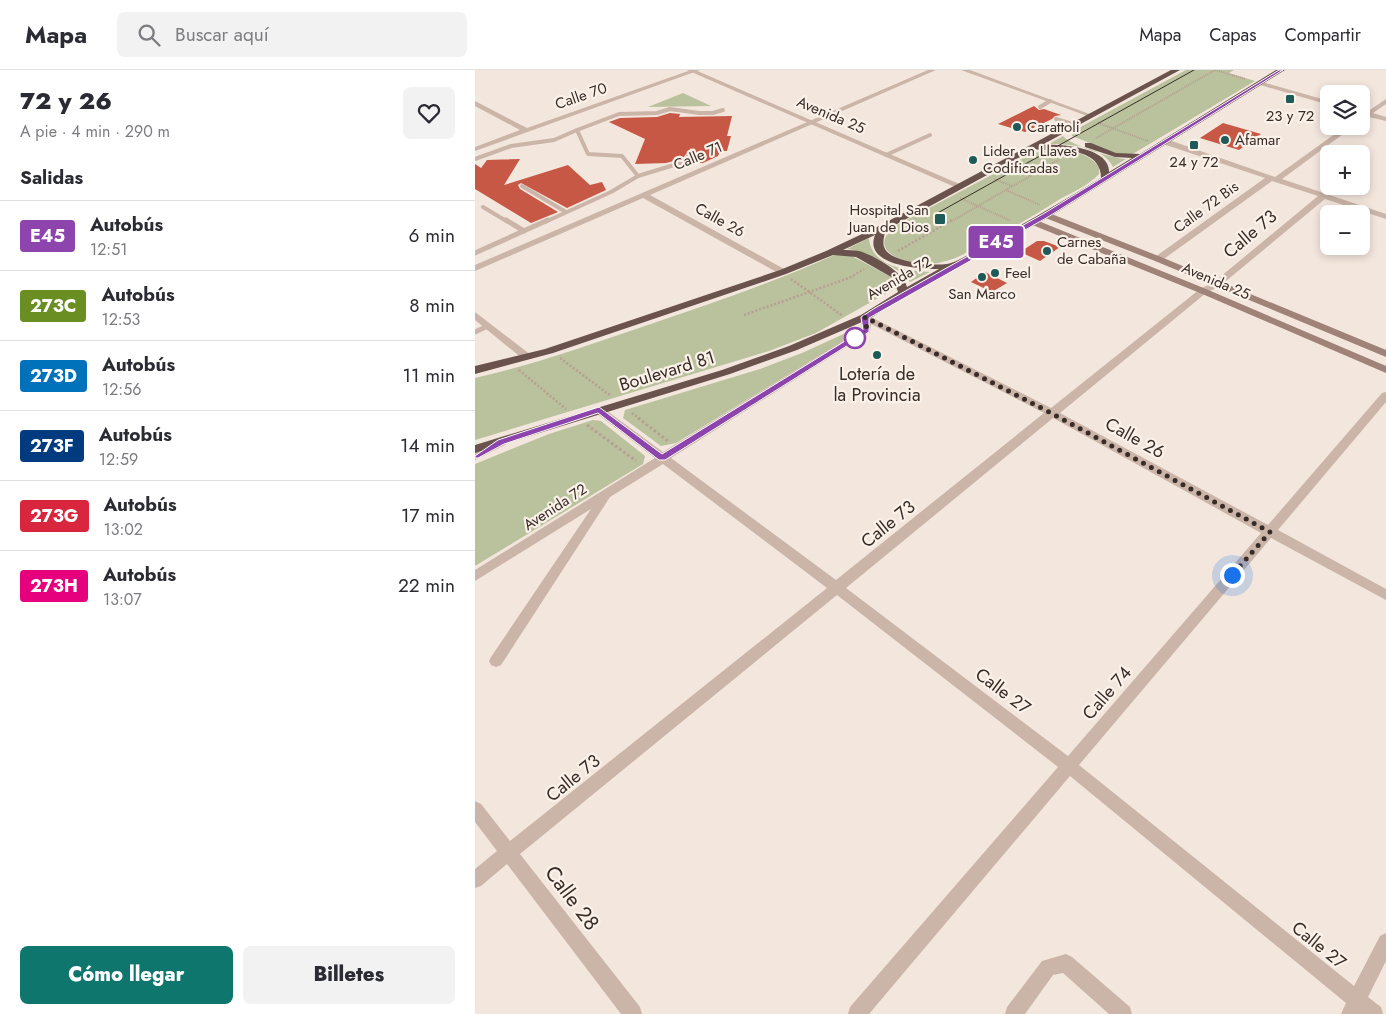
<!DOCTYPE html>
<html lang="es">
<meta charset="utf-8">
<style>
body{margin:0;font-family:Jost,sans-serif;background:#f2f2f3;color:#2b2b33;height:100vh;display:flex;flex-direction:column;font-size:19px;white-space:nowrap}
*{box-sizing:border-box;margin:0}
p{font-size:16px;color:#7c7c81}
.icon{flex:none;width:28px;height:28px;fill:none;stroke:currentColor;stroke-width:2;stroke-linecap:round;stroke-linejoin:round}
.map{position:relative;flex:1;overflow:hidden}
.panel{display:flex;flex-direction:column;background:#fff;width:475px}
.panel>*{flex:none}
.badge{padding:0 10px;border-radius:4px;font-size:18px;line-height:32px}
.controls{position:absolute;left:845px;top:15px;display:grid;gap:10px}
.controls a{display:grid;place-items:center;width:50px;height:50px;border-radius:8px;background:#fff;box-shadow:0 2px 8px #0003;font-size:25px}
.you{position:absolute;width:25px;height:25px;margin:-12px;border:4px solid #fff;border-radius:50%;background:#1a73e8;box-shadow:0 0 0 8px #1a73e833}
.map>.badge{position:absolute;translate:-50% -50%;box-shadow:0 0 0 2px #fff}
h2{padding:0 20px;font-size:19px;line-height:45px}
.round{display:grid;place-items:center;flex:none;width:52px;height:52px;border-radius:8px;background:#f2f2f3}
.headline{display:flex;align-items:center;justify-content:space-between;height:85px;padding:0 20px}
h1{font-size:24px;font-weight:800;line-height:38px}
.primary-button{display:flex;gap:10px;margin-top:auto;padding:10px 20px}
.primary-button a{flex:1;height:58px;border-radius:8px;background:#0f766e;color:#fff;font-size:20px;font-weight:800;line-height:58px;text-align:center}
.primary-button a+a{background:#f2f2f3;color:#2b2b33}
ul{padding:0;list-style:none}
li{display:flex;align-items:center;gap:15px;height:70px;padding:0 20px;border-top:1px solid #e1e1e2}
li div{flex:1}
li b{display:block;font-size:19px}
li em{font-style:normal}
li .badge{min-width:55px;font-weight:700;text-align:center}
header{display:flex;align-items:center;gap:30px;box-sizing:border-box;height:70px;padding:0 25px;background:#fff;border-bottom:1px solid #e1e1e2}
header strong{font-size:24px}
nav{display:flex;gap:28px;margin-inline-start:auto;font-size:18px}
.search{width:350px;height:45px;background:#f2f2f3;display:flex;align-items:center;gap:12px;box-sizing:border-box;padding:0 18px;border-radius:8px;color:#7c7c81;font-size:19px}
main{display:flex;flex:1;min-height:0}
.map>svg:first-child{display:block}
.green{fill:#b9c29c}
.building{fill:#c85846}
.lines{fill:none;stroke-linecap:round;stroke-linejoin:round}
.path-far2{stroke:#b79e92;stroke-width:2;stroke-dasharray:1 1;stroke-linecap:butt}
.path-far1{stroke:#b79e92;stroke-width:2.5;stroke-dasharray:2 2;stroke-linecap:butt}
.path{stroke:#b79e92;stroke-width:3;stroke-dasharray:2.5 2.5;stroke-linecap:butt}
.service-far1{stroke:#cbb5a8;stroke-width:4}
.service{stroke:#cbb5a8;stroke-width:5}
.minor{fill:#cbb5a8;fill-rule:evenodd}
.tertiary{fill:#cbb5a8;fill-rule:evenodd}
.secondary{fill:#9f8379;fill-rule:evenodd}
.trunk{fill:#6a534c;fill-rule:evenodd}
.tram{stroke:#382c28;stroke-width:1}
.line{fill:#8e44ad;stroke:#fff}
.walk{stroke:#382c28;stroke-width:5;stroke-dasharray:0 9}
.poi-dot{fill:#1d5a58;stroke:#faf1e9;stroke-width:2}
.stop-dot{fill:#fff;stroke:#8e44ad;stroke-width:2.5}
.labels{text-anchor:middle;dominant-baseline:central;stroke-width:4.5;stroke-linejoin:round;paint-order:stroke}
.far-street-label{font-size:15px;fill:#382c28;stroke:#faf1e9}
.far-poi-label{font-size:15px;fill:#382c28;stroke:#faf1e9;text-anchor:start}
.street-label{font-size:18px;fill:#382c28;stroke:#faf1e9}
.poi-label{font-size:18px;fill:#382c28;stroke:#faf1e9}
.near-street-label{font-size:21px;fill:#382c28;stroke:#faf1e9}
</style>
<header>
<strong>Mapa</strong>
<div class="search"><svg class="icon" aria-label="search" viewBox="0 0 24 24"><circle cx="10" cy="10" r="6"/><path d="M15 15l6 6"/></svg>Buscar aquí</div>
<nav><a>Mapa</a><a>Capas</a><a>Compartir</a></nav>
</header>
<main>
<section class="panel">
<div class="headline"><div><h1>72 y 26</h1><p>A pie · 4 min · 290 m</p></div><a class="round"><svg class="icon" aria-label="heart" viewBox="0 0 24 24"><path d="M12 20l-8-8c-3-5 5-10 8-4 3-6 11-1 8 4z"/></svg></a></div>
<h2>Salidas</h2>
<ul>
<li><span class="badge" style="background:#8e44ad;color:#fff">E45</span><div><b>Autobús</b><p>12:51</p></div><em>6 min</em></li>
<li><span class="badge" style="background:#6b8e23;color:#fff">273C</span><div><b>Autobús</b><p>12:53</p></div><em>8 min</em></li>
<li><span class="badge" style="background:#0072bc;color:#fff">273D</span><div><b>Autobús</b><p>12:56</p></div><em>11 min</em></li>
<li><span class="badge" style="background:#003b80;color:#fff">273F</span><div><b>Autobús</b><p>12:59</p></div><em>14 min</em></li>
<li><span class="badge" style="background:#d7263d;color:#fff">273G</span><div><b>Autobús</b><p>13:02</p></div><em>17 min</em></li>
<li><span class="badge" style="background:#e6007e;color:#fff">273H</span><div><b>Autobús</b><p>13:07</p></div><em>22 min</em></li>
</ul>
<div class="primary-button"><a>Cómo llegar</a><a>Billetes</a></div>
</section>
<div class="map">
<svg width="911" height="944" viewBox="0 0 911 944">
<rect width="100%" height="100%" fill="#f3e6dd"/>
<g class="green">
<path d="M711,0h48l-5,3 26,8 -124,74 -13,-1 -46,-18 1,-5z"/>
<path d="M208,23l28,13 -63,1z"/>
<path d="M588,66c9,10 49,22 63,23l-13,8c-10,-21 -44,-23 -64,-23z"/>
<path d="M576,80c18,0 37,2 48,17v7c-10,11 -26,18 -39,25 -25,16 -50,31 -76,44 -14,8 -27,16 -42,19 -22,6 -82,-6 -47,-36l138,-73z"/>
<path d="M394,168c2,29 39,33 61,34l-20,10c-7,-13 -47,-31 -63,-33z"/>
<path d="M359,185h16l47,25 -1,8 -80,45 -47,18 -294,89v-62c58,-13 114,-33 170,-52 64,-22 128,-43 189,-71z"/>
<path d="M384,257l2,3 -185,113 -15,3 -38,-28 2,-8 135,-41 42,-16z"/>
<path d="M118,350l8,1 44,35 -2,8 -168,102v-102l74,-30z"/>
</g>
<g class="building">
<path d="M559,36l5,4 5,-1 17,6 -6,1 -3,3 -27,13 -27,-8z"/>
<path d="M195,43l10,1 -1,3 53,-1 -5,20h4l-4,15h-7l-2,5 -15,7h-15l7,-10 -4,-5 -9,11 -16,4 -31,1 10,-25 -36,-17 11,-4 37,-1z"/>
<path d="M748,53l38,11 -22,16 -39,-12z"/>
<path d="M45,89l-16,26 64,-20 22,20 12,-3 4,8 -39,18 -46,-25 -3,2 2,4 38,23 -27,11 -56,-34v-25l6,4 6,-8z"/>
<path d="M562,171h7l16,6 -20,14 -20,-9z"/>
<path d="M510,202l22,11 -15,9 -21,-10z"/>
</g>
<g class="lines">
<g class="path-far2">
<path d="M740,0l30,9"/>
<path d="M623,53l50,18"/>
<path d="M621,68l119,-68"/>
<path d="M519,109l18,7"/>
<path d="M531,120l34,15"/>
<path d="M485,128l51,23"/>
<path d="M475,152l110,-63"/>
</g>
<g class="path-far1">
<path d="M454,154l-6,4 7,4"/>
<path d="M423,181l54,-31"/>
<path d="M316,209l52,37"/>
<path d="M269,245l105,-37 15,-9"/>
<path d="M85,288l51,38"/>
<path d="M44,300l47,39"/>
<path d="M157,343l8,6"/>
</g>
<g class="path">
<path d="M163,348l30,23"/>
<path d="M112,355l49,36"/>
</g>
<g class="service-far1">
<path d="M565,37l10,-6"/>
<path d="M581,49l20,6"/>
<path d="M411,85l44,-20"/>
<path d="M0,89l36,-13 43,-6 23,-10"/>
<path d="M163,106l46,-14 7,-10"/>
<path d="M47,116l44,26"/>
<path d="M8,137l25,15"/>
<path d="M70,152l66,-30 27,-16 -16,-20 -34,-2 -11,-24 42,-16 38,-1 13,-4 29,4h14l10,-3"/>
</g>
<g class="service">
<path d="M31,150l18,11"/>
<path d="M0,183l73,-33"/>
<path d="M0,262l13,-6"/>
</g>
<g class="minor">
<path d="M216,0h9l-225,81v-4l45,-17 -45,-24v-5l52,27z"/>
<path d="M453,0h8l-286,125 136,75v4h-6l-137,-76 -168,73v-6z"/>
<path d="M486,0h9l125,46 -5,1z"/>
<path d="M784,11l70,20v4l-72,-21v-2z"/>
<path d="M911,29v5l-13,9 13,4v4l-17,-4 -8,4 1,-9h5z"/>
<path d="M871,56h8l-72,53 104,35v5l-61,-20 -105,87 -14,7 -146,120 208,112 114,-132 4,-1v10l-108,128 108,59v11l-115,-62 -192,227 275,221 26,-50 6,-3v28l-18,36 13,10 2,7h-42l5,-11 -276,-227 -201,238h-21l2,-7 208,-240 -221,-172 -317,259 120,153 2,7h-21l-114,-150 -26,22 -6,2v-19l22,-18 -22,-29v-21l6,3 29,37 317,-253 -164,-124 -53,33 -109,168 -5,2 -5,-2 -2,-4 2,-4 100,-148 -116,72v-11l180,-112 -60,-46 -1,-2 1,-2h8l60,44 199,-123 -2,-12 5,-3 186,94 149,-119 14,-7 104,-86 -46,-15 -111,80h-6v-4l110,-79 -102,-34v-4h6l106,37zM396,254l173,89 -208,167 -165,-122 199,-126zM578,348l208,115 -193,223 -222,-168z"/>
<path d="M0,242l56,43v4h-8l-48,-39z"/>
<path d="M26,368l6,4 -2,3 -30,15v-9z"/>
<path d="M591,884l6,3 58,50 2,7h-23l-46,-41 -10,2 -28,39h-20l2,-7 35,-46z"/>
</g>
<path class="tertiary" d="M212,0h8l269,116 -7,2z"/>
<g class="secondary">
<path d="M568,143h6l112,44 225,93v7l-231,-96 -112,-44z"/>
<path d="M555,150h6l170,69 180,77v7l-186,-80 -170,-69z"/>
</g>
<path class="trunk" d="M696,0h9l-138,75c18,-1 68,2 67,27l23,-14 -17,-1 -30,-10v-4h6l25,10 24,1 136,-84h9l-236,147 -142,78 -38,24 -72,31 -67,24 -255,79v-8l247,-75 67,-24 72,-31 37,-23 -5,-14 -37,-21 -23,-2 -47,19 -233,79 -78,21v-8l70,-17 235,-79 46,-19 53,-25zM560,79c6,2 14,1 20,1 20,0 46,4 46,28 -36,22 -72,43 -109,63 -13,7 -27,17 -41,22 -13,4 -43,0 -56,-6 -14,-6 -13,-15 -9,-27zM400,165c-12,31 45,34 64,34l-32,18c-3,-15 -34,-32 -48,-36 -5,-1 -11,-1 -16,-1z"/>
<path class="tram" d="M459,145l260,-145"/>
</g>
<path class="line" d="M804,0h4l-235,147 -179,101v14l-204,128h-6l-61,-47 -94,31 -26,14h-3v-2l23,-16 101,-33 63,47 201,-124 -2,-13 14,-9 168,-94z"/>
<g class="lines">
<path class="walk" d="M380,268l-4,2 16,-10 -2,-13 188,97 217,118 -38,43"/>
</g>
<g class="poi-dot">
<rect x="810" y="24" width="10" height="10" rx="2.5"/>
<circle cx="542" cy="57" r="5"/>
<circle cx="750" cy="70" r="5"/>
<rect x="714" y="70" width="10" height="10" rx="2.5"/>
<circle cx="498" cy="90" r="5"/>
<rect x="459" y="143" width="12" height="12" rx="2.5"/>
<circle cx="572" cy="181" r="5"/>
<circle cx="520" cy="203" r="5"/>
<circle cx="507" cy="207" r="5"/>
<circle cx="402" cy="285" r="5"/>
</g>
<circle class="stop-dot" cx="380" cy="268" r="10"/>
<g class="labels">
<g class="far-street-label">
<text transform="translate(106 26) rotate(-19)">Calle 70</text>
<text transform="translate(356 45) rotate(23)">Avenida 25</text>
<text transform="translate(223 86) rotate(-23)">Calle 71</text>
<text transform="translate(731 137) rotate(-36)">Calle 72 Bis</text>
<text transform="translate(245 150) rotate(29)">Calle 26</text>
<text transform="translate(424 208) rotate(-30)">Avenida 72</text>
<text transform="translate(741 211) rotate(23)">Avenida 25</text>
<text transform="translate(80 437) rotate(-33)">Avenida 72</text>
</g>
<g class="far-poi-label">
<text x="815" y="46" text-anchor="middle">23 y 72</text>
<text x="552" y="57">Carattoli</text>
<text x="760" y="70">Afamar</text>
<text x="508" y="81">Lider en Llaves<tspan x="508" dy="17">Codificadas</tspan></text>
<text x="719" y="92" text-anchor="middle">24 y 72</text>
<text x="454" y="140" text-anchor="end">Hospital San<tspan x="454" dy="17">Juan de Dios</tspan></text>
<text x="582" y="172">Carnes<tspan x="582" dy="17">de Cabaña</tspan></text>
<text x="530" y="203">Feel</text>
<text x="507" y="224" text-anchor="middle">San Marco</text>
</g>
<g class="street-label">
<text transform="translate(775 164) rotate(-40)">Calle 73</text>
<text transform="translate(192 301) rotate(-17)">Boulevard 81</text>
<text transform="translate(660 368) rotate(29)">Calle 26</text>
<text transform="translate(413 454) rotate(-39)">Calle 73</text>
<text transform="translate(528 621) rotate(37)">Calle 27</text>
<text transform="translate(632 623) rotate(-49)">Calle 74</text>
<text transform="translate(98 708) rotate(-39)">Calle 73</text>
<text transform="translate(844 875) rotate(39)">Calle 27</text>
</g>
<g class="poi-label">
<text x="402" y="304">Lotería de<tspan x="402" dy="21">la Provincia</tspan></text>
</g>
<g class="near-street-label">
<text transform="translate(97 828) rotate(53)">Calle 28</text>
</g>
</g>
</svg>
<div class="controls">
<a><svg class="icon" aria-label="layers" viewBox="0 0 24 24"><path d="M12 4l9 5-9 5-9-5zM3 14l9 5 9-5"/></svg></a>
<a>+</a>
<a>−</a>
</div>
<div class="you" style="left:757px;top:505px"></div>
<b class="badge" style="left:521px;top:172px;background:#8e44ad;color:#fff">E45</b>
</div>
</main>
